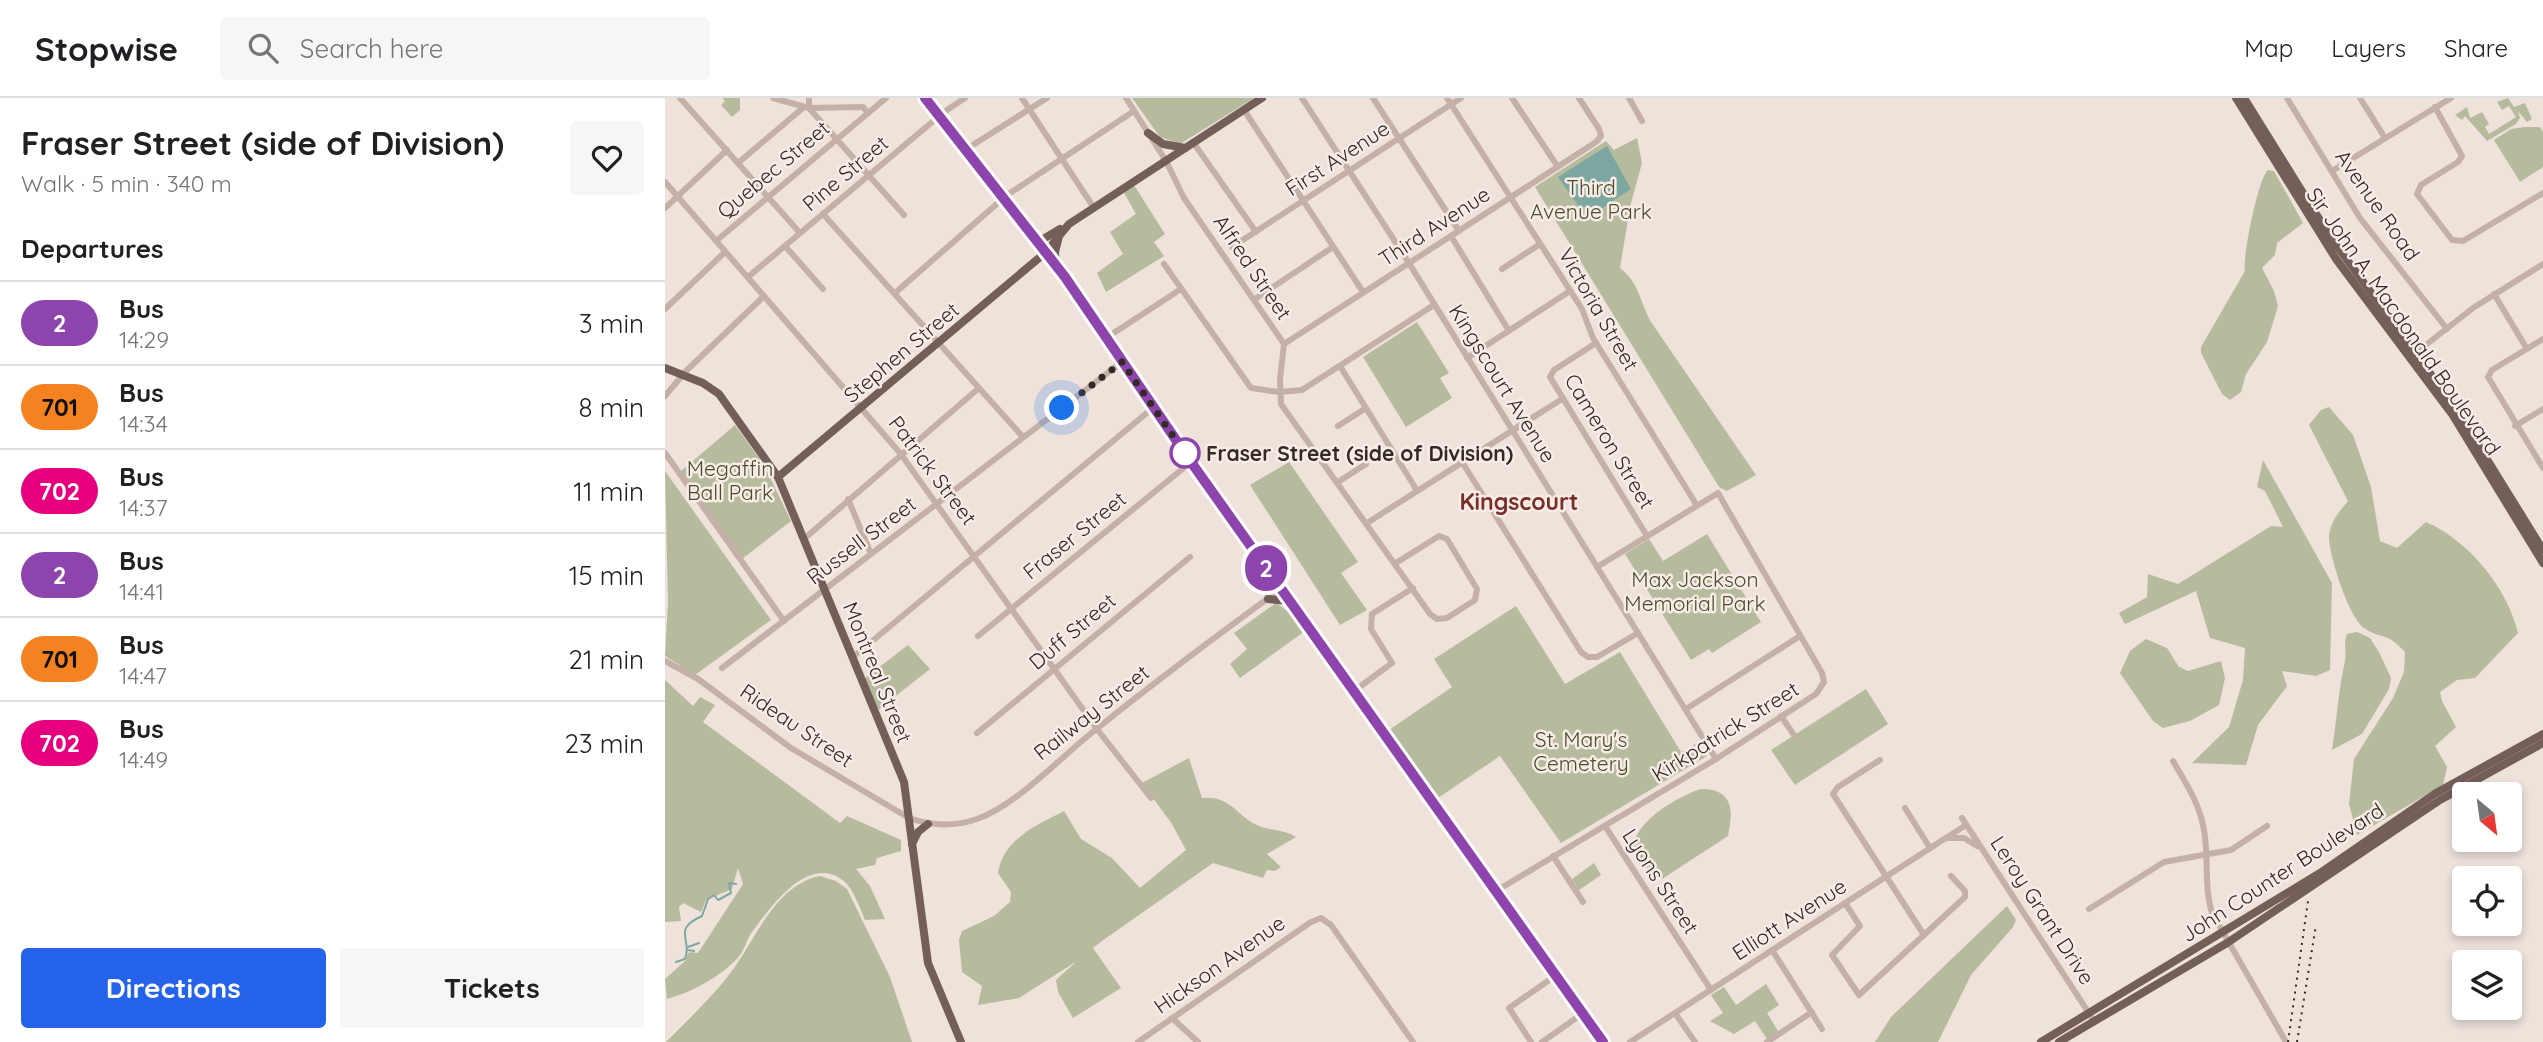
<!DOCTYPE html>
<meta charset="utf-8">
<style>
body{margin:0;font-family:Quicksand,sans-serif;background:#f6f6f6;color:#202124;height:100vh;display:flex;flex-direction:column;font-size:26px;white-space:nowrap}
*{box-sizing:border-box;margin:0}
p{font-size:23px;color:#757577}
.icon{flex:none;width:38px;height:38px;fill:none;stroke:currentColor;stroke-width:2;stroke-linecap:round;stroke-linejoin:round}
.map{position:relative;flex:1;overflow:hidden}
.details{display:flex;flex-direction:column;background:#fff;width:665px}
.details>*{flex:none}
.badge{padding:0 14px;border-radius:23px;font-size:24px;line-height:46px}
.needle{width:46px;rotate:151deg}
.tools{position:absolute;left:1787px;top:684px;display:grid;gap:14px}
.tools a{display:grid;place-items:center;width:70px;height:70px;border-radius:7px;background:#fff;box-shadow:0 4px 10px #0003;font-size:35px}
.you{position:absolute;width:35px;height:35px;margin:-18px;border:5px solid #fff;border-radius:50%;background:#1a73e8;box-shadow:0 0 0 10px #1a73e833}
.map>.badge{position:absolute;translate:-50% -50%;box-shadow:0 0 0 4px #fff}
h2{padding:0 21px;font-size:26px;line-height:63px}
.round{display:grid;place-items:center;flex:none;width:74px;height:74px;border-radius:7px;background:#f6f6f6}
.overview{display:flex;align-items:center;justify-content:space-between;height:119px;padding:0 21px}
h1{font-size:33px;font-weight:700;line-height:52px}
.button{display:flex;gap:14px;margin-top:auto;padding:14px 21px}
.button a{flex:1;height:80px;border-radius:7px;background:#2563eb;color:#fff;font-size:28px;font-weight:700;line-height:80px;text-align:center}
.button a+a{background:#f6f6f6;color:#202124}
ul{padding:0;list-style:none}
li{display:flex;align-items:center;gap:21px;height:84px;padding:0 21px;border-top:2px solid #e0e0e0}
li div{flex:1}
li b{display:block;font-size:26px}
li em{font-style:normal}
li .badge{min-width:77px;font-weight:700;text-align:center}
header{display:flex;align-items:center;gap:42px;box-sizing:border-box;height:98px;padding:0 35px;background:#fff;border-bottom:2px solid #e0e0e0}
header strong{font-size:33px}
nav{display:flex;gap:38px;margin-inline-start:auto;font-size:24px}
.search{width:490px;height:63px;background:#f6f6f6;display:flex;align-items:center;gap:18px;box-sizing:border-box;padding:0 24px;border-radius:7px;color:#757577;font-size:26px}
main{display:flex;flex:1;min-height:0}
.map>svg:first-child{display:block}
.green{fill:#b6bb9d}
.water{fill:#7da8a2}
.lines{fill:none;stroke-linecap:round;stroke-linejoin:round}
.stream{stroke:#7da8a2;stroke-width:2}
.minor{stroke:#c5b0a8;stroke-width:6}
.major{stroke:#735e5a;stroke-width:8}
.rail{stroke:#332927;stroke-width:2;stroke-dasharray:2 5;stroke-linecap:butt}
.line-casing{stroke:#fff;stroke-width:16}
.line{stroke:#8e44ad;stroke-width:10}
.walk{stroke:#332927;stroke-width:7;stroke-dasharray:0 12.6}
.stop-dot{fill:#fff;stroke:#8e44ad;stroke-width:3.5}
.labels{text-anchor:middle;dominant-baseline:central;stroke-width:5;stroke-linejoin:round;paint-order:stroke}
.street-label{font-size:21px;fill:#332927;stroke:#f7ece6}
.park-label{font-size:21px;fill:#484e2e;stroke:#f7ece6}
.stop-label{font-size:21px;font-weight:bold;fill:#332927;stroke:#f7ece6;text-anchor:start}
.neighbourhood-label{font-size:23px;font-weight:bold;fill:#782f2a;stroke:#f7ece6}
</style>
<header>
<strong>Stopwise</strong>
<div class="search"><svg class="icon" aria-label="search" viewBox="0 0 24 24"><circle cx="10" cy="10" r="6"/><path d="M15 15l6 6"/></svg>Search here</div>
<nav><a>Map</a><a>Layers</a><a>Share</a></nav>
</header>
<main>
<section class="details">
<div class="overview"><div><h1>Fraser Street (side of Division)</h1><p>Walk · 5 min · 340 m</p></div><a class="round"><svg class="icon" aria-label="heart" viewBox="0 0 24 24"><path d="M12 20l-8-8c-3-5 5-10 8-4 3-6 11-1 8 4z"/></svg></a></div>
<h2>Departures</h2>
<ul>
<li><span class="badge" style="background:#8e44ad;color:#fff">2</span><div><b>Bus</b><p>14:29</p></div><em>3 min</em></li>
<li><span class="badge" style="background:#f58220;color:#111">701</span><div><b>Bus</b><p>14:34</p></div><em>8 min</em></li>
<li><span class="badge" style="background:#e6007e;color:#fff">702</span><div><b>Bus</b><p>14:37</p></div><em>11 min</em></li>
<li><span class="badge" style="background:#8e44ad;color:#fff">2</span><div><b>Bus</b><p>14:41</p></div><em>15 min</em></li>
<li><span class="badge" style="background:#f58220;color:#111">701</span><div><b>Bus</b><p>14:47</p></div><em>21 min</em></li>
<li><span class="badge" style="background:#e6007e;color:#fff">702</span><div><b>Bus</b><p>14:49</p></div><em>23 min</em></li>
</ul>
<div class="button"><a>Directions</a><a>Tickets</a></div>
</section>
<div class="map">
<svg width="1878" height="944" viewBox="0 0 1878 944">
<rect width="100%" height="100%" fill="#eee2db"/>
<g class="green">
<path d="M57,0h18v12l-8,7 -11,-12 4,-4z"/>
<path d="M467,0h122l-74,46 -20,-7z"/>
<path d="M1843,0l6,9 11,-4 7,16 -5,3 -9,-11 2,7 -4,6 -29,17 -22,-25 -3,4 -7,-5 12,-8 3,11 12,-6 7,12 -4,3 4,7 27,-17 -7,-11 -7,4 -5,-8z"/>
<path d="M1859,29h16l3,5v35l-23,15 -26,-42 17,-11z"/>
<path d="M972,40l5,25 -12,44 -10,61c20,16 19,32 31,54l105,153 -29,16 -8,-4 -184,-300 71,-46 8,9z"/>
<path d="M1603,72l6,1 29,52 -26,20 -2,12 -13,13 12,23 4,15 -11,36 -21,32 -5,18 -11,8 -8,-6 -21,-41v-6l44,-76c-3,-12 13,-93 23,-101z"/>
<path d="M469,87l31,49 -11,8 10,14 -58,36 -9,-19 26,-19 -13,-22 26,-18 -13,-23z"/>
<path d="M752,224l32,51 -9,5 12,20 -46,29 -43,-70z"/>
<path d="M1664,309l24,28 18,52 9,54 17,7 29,-26c43,19 81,65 92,111l-43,45 -18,2 -17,12 2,9 14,26 -21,19 12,21 -4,18 -86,50 -8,-31 5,-45 39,-61 11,-26 1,-20c-20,-22 -24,-12 -41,-24 -15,-10 -34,-70 -35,-89 0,-16 10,-27 19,-38l-39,-76 12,-15z"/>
<path d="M70,327l29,40 27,56 -49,38 -62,-87z"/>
<path d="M1598,362l69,123 -2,87 -14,6 -34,-5 5,15 -29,39 -12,40 -54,-2 37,-36 14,-47 2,-32 -35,-10 -14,-47 -71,33 -6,-11 28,-16 1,-23 30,10 93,-58 12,1 -18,-36 -8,-4z"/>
<path d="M624,364l69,100 -17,11 26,37 -27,15 -90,-140z"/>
<path d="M0,373l106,149 -76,55 -30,-19 3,-54z"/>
<path d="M1042,436l54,88 -49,31 -3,-4 -18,11 -66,-106 24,-15 14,22z"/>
<path d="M611,505l16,11 13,17 -65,47 -10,-14 17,-15 -13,-16z"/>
<path d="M851,508l49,78 55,-32 61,100 17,-9 9,13 -146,87 -61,-87 -65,44 -46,-70 63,-43 -18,-28z"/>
<path d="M1692,534l13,6 10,16 11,24 -2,11 -27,45 -30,16c5,-31 6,-57 13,-89 2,-9 -2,-18 2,-27z"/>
<path d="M1481,541l21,9 12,19 9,4 33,-10 4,17 -6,27 -29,16 -27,7 -10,-7 -33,-48 10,-22z"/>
<path d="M243,547l22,24 -52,41 -13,-32z"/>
<path d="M0,582l28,26 7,-9 15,8 -12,17 137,101 7,-7 54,24v11l-24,7 -2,7 -19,4 14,17 15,33 -20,1c-5,-12 -11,-29 -20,-38 -36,-31 -75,26 -93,50 -4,5 -7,16 -12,23 -17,21 -48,37 -73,44l-2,-20 20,-18 4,-9 9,1 45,-69 -5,-16 -6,21 -26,11 -5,12 -18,-9 -4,4 2,14 -16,1z"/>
<path d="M1201,591l22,35 -93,61 -24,-35z"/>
<path d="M524,660l13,40c31,-2 34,19 57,28 13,5 26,4 37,11l-29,17 14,13 -6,4 -8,-1 -4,8 -50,-15 -111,78 -9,7 28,40 -48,30 -15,-26 -2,-12 21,-19 -58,37 -41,7 4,-19 -20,-14 -3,-32 3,-9 32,-15 16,-14 1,-10 -13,-19c5,-34 39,-48 66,-62l17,28 31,19 28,30 46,-38 -14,-26 -30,-41z"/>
<path d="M1036,691c34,0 32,24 27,47l-66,43c-7,-10 -19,-10 -25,-21 -16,-30 41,-62 64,-69z"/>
<path d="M929,765l7,12 -22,15 -7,-11z"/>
<path d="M155,778l16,5 11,8 43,88 22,65h-246c22,-22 44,-43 63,-67 26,-33 45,-90 91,-99z"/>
<path d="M1342,808l9,14 -3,7 -42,48 -33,67h-63l16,-25z"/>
<path d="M1101,886l13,21 -12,8 11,18 -11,8 -12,-18 -21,13 -24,-13 13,-8 -12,-18 13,-8 12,18z"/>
</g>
<path class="water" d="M942,48l24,43 -44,29 -29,-41z"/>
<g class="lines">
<g class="stream">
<path d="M23,849l11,-4"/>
<path d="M23,852l6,1"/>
<path d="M11,864l9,-3c8,-20 -14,-29 17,-43l6,-17 6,-4 4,5 13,-7 -2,-10 7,1"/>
</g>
<g class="minor">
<path d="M15,0l120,135"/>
<path d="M108,0l36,10 54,-1 5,6"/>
<path d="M144,0v10l95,107"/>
<path d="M357,0l72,110"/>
<path d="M461,0l40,63 18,37 100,146 -4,35 1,25 149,210 7,5 10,-1 28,-18 2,-11 -30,-50 -8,-3 -43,27"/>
<path d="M637,0l105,162 309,499"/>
<path d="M708,0l86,133"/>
<path d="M782,0l135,211 11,29 103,166"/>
<path d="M847,0l46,69"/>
<path d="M964,0l13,23"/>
<path d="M1622,0l73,120 87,111"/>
<path d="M1695,0l25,40"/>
<path d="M1770,9l27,49 -4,6 -37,23 -4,9 35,46 11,1 80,-48"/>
<path d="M579,12l119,182"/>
<path d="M528,44l63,90"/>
<path d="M300,52l82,-52"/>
<path d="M73,65l66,-56"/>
<path d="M1667,73l119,-73"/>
<path d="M0,84l235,271 197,276 54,69"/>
<path d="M0,110l62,-58"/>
<path d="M158,116l200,223"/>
<path d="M786,138l58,95"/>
<path d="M51,143l170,-143"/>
<path d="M120,148l38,43"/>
<path d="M567,149l229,-149"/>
<path d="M499,166l87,124 28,4 23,-2 132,-85"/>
<path d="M837,171l38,-25"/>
<path d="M83,179l196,-165 21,-14"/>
<path d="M230,195l112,-98 127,-84"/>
<path d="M1829,196l33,55"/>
<path d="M590,201l78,-52"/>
<path d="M0,211l60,-57"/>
<path d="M441,240l75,-49"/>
<path d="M1878,241l-51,31 -4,7 55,91"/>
<path d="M931,245l-42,27 -4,7 97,159"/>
<path d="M619,246l312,-202 5,-6 -2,-7 -20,-31"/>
<path d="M1748,257l60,-47 70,-44"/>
<path d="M802,260l103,-67"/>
<path d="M675,268l76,123"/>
<path d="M0,298l21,-25 78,-75"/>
<path d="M673,328l28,-18"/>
<path d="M1850,328l28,-17"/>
<path d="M0,355l119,168"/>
<path d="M797,364l119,190 7,5h9l41,-24"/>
<path d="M673,384l28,-18"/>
<path d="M183,401l23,55"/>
<path d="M702,425l195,-124"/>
<path d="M140,440l174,-150"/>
<path d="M313,538l213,-174"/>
<path d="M188,559l301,-250"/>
<path d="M0,563l33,18 93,69 118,70c23,8 45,9 68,1 39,-14 80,-58 112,-84 62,-50 127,-99 192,-146"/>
<path d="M57,570l400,-306"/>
<path d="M689,593l38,-28 -21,-34 1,-15 41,-26"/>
<path d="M1021,611l114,-73"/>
<path d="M1116,618l13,19"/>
<path d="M312,635l213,-176"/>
<path d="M1215,662l-42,27 -5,7 91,141"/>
<path d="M1508,663c12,21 25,40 30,64 7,29 0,59 9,88l74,129"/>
<path d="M1240,710l25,40"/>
<path d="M1297,720l132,203"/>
<path d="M940,728l106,164"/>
<path d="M1283,740h16l13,8"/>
<path d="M888,758l30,46"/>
<path d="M831,793l220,-132 100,-65 8,-12 -2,-9 -104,-180 -121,74"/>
<path d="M1180,805l15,23 -28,29 27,40 106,-98v-6l-14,-15"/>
<path d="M1424,811l75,-47 67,-12 36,-24"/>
<path d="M1107,852l50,79"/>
<path d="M1010,915l20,29"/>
<path d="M507,920l26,24"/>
<path d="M473,944l173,-120 10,-4 10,7 82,117"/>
<path d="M866,944l-22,-34 46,-32"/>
<path d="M877,944l40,-28"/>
<path d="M965,944l336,-217"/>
<path d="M1102,944l45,-30"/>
</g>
<g class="major">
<path d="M260,0l140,179 126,185 412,580"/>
<path d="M1571,0l100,161 116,155 91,149"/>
<path d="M1579,0l87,140 123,168 89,144"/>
<path d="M483,35l15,11 22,4"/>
<path d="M370,142l5,1 20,-12"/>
<path d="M391,167l-1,-13 4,-16"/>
<path d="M0,270l38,15 16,11 59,83 126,305 24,181 33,79"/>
<path d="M113,379l267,-224 24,-29 193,-126"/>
<path d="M603,501l20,2"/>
<path d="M247,746l6,-12 10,-8"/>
<path d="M1376,944l279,-169 116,-80 107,-59"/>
<path d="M1394,944l168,-99 213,-143 103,-57"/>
</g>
<g class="rail">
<path d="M1623,944l20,-141"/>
<path d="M1632,944l19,-117"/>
</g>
</g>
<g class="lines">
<g class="line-casing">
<path id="line" d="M260,0l140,179 126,185 412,580"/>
</g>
<use href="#line" class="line"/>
<path class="walk" d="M397,310l60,-46 69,100 -6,-9"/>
</g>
<circle class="stop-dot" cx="520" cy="355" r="14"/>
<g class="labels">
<g class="street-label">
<text transform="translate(672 60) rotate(-33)">First Avenue</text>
<text transform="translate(108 71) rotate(-40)">Quebec Street</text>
<text transform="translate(180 75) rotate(-40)">Pine Street</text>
<text transform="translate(1713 107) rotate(55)">Avenue Road</text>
<text transform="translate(769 128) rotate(-33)">Third Avenue</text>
<text transform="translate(588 169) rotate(56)">Alfred Street</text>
<text transform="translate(934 211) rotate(60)">Victoria Street</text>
<text transform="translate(1739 223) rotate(55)">Sir John A. Macdonald Boulevard</text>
<text transform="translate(236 254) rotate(-40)">Stephen Street</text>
<text transform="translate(838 285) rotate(58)">Kingscourt Avenue</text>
<text transform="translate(945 343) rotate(59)">Cameron Street</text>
<text transform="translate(268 372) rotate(53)">Patrick Street</text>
<text transform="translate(409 437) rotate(-39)">Fraser Street</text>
<text transform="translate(196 442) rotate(-37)">Russell Street</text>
<text transform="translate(407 533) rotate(-40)">Duff Street</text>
<text transform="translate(213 574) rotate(68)">Montreal Street</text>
<text transform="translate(426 614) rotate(-38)">Railway Street</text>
<text transform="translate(132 627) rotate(34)">Rideau Street</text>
<text transform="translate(1060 633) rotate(-32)">Kirkpatrick Street</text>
<text transform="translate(1617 774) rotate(-33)">John Counter Boulevard</text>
<text transform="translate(996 783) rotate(57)">Lyons Street</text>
<text transform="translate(1378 812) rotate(57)">Leroy Grant Drive</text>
<text transform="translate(1124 821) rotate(-33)">Elliott Avenue</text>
<text transform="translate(554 866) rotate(-35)">Hickson Avenue</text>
</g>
<g class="park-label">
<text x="926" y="89">Third<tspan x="926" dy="24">Avenue Park</tspan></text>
<text x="65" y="370">Megaffin<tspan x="65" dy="24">Ball Park</tspan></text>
<text x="1030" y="481">Max Jackson<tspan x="1030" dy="24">Memorial Park</tspan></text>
<text x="916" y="641">St. Mary's<tspan x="916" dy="24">Cemetery</tspan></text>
</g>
<g class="stop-label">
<text x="541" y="355">Fraser Street (side of Division)</text>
</g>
<g class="neighbourhood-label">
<text x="854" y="403">Kingscourt</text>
</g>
</g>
</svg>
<div class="tools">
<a><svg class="needle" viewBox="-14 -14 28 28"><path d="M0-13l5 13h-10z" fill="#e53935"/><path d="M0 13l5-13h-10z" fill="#757577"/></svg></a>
<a><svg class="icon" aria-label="locate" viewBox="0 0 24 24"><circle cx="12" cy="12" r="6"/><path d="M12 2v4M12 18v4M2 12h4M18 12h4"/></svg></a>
<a><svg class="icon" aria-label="layers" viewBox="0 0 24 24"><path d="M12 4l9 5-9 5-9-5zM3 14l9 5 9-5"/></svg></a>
</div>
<div class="you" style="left:397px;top:310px"></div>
<b class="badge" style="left:601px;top:470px;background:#8e44ad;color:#fff">2</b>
</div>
</main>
